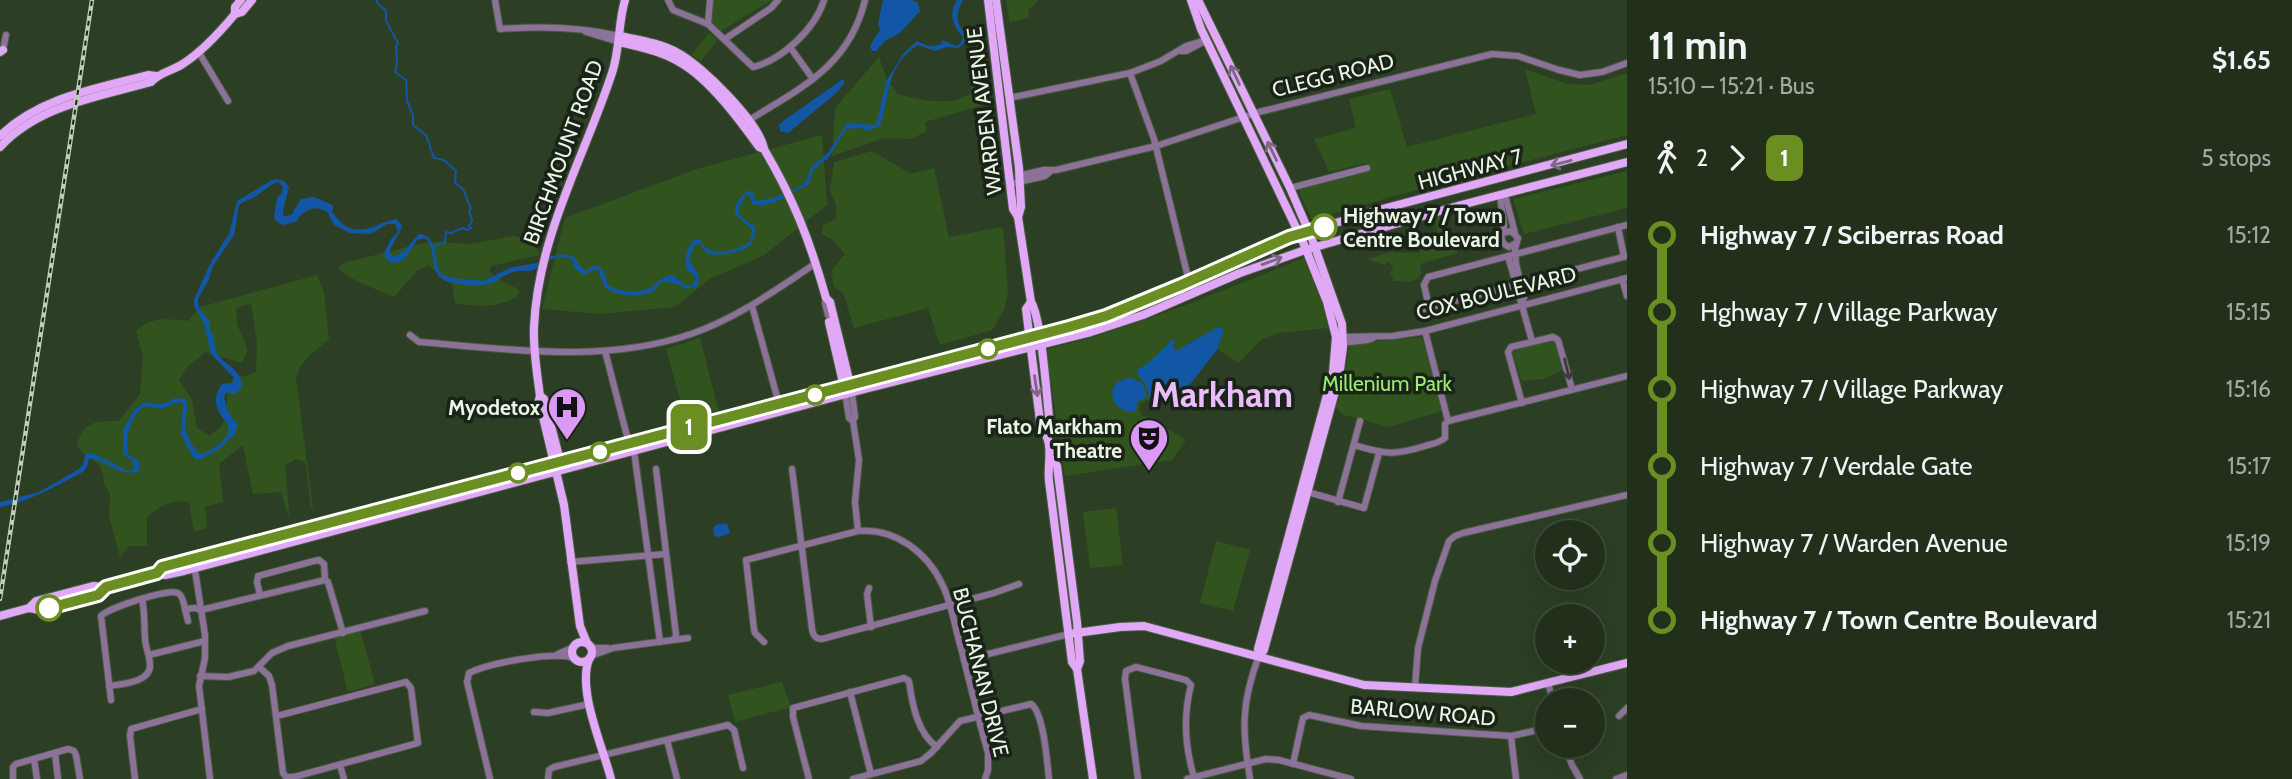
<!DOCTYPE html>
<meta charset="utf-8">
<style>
body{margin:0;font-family:Cabin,sans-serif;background:#2d3b28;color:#f1f3f6;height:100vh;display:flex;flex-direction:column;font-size:26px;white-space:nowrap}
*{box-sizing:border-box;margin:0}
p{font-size:23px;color:#a2a9a3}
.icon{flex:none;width:38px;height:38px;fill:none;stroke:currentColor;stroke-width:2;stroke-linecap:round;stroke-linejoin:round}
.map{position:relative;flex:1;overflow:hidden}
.panel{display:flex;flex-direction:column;background:#212f1b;width:665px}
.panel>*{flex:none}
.badge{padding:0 14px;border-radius:10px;font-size:24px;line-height:46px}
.controls{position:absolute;left:1535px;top:520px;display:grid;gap:14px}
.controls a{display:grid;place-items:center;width:70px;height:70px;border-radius:50%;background:#212f1b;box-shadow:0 7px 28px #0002,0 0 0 2px #3e4a3a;font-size:35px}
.map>.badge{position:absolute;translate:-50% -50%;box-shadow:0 0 0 4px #fff}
.legs{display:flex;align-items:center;gap:10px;height:77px;padding:0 21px;font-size:23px}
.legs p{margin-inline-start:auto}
.head{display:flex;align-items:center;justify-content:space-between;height:119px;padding:0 21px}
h1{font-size:38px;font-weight:700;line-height:52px}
ul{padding:0 21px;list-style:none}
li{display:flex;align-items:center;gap:24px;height:77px;font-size:26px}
li i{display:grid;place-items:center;width:10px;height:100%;margin:0 9px;background:currentColor}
li i::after{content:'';width:18px;height:18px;margin:-9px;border:5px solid;border-radius:50%;background:#212f1b}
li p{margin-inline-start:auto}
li:first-child i{background:linear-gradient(#0000 50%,currentColor 0)}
li:last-child i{background:linear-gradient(currentColor 50%,#0000 0)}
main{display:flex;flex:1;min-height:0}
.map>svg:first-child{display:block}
.green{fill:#31541e;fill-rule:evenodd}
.water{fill:#1256a6}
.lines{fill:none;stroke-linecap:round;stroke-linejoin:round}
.stream{stroke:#1256a6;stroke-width:2}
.river{stroke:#1256a6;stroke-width:8}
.minor-casing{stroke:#4a5c43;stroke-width:8}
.major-casing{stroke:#4a5c43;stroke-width:10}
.minor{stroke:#8c7298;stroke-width:6}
.major{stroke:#e0a8f6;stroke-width:8}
.rail-casing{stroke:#c0cdbb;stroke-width:4.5}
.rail{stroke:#1a2317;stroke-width:2;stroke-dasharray:5;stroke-linecap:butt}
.oneway{stroke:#7d6686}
.oneway2{stroke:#3c3b3e}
.line-1-casing{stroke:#fff;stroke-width:16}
.line-1{stroke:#6b8e23;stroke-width:10}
.stop-1-dot{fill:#fff;stroke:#6b8e23;stroke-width:3.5}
.labels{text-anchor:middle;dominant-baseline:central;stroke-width:7;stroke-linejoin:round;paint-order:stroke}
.street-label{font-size:21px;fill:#eaf5e5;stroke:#1a2317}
.stop-label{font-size:21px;font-weight:bold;fill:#eaf5e5;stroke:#1a2317;text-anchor:start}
.park-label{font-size:21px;fill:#9cec73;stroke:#1a2317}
.poi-label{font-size:21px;font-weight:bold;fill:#eaf5e5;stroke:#1a2317;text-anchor:end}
.town-label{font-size:35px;font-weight:bold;fill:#ebbdfd;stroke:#1a2317}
</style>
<main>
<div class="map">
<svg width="1627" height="779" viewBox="0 0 1627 779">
<rect width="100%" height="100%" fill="#2c3f24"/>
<g class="green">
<path d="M712,0h60l-51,31 -9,-9z"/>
<path d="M1006,0h33l-11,10 1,8 -19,4z"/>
<path d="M709,33l8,7 -16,21 -9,-6z"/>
<path d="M879,57l7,21 12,16c24,6 50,13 72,0l3,-24 7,-5 4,40 -59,17 2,9 -16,8 -27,-1 -52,18 3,-48z"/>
<path d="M1525,69l42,15 23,1 37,-12v62l-240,63 -75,22 -14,-30 70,-19 -2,-8 -37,9 -15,-33 42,-11 -7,-29 41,-10 17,58 129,-33z"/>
<path d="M822,135l5,70 -64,51 -52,22 -36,29 -76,7 -57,-5 23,-91 132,-49z"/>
<path d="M872,151l39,23 23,-6 15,69 54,-10 5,64 -4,19 -12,20 -52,15 -12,-37 -74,20 -10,-33 -11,-10 -1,-15 13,-16 -11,-13 -12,-7 1,-9 13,-6v-14l-6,-14 4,-29z"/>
<path d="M1627,171v37l-103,26 -11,-35z"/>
<path d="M1446,215l4,19 8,19 -38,11 1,10c-9,12 -17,6 -27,7l-4,-9 4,-2 -5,-8 -5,3 -17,-6 24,-7 28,1 18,-21 -2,-15z"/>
<path d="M513,236c14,2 20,7 27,19l-49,11 -2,5 6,6 24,13 -2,7c-21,11 -38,10 -62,6l-3,-19 -24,-19 -11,6 -23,26 -36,-15 -20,-13 5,-6 77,-19 16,-2 35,2z"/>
<path d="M1304,258l20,50 4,20 -50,5 -17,7 -22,23 -25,-16 -42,55 -17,1 -8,-3 -7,4 -1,7 4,5c5,0 33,18 43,24l-14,20 -107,16 -19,-127c89,-20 173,-58 258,-91z"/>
<path d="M317,275l7,17 5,47c-12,11 -30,22 -33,40l17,129h-2l-6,-46 -9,-3 -11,7 5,55 -9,-29 -28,2 -10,-49 -24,19 4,38 -18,5 2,21 -13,4 -5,-30c-17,-3 -30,4 -42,15v29h-18l-9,11 -11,-40 1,-23 -7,-13 1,-4 -5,-13 -12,-7 -10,-11c5,-25 20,-25 42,-25l21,-27 3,-38 -7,-25c16,-15 31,-12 52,-10l12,-14zM251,304l6,38 -1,30c-7,5 -19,2 -25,10 -7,8 -1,32 -9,44 -2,3 -10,7 -13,10l-12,-8 -5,-28 -13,-20 7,-12 19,-16 37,11 6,-13 -11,-26 -1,-16z"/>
<path d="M1422,337l20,74 -53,16 -45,-12 -8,-7 9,-30 4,-34z"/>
<path d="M700,338l19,74 -33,9 -20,-72z"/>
<path d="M1552,340l3,1 7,29 -18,9 -23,2 -8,-30z"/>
<path d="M1116,508l7,57 -33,3 -7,-56z"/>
<path d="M1216,541l34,9 -17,61 -33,-8z"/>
<path d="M360,629l15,55 -27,8 -14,-56z"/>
<path d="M782,682l9,25 -56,15 -7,-27z"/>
</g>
<g class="water">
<path d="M883,0h29l6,3 2,8 -20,22 -15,8 -9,10h-4l-2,-5 10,-16 -2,-6z"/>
<path d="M957,0h6c-7,12 -8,23 2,33l4,-1 -3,9 -7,7 -13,-1 -11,4 -17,-6c-33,21 -27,48 -38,81l-12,5 -7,-3 -15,1 -17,28 -16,13 -4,14c-18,9 -36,25 -57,20l-2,-9 -5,1 -7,15 4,7 14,9 -4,17c-11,9 -30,12 -44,10l-8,-10 -5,1c-10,19 -3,17 4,31l-1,10 -12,3 -6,-4 -17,-4c-4,3 -7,9 -12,11 -15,6 -32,4 -46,-4l-7,-18h-4l-10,5 -9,-6 -3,-10c-21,-7 -24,6 -39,11 -6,2 -11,0 -16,1 -10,2 -17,8 -25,12 -8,4 -40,2 -48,-3 -17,-9 -6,-31 -19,-42l-8,2 -11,17 -6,5 -8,1 -6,-4 -2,-6 7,-14 7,-7 -3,-8h-8l-16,10 -21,-1 -16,-8 -7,-14c-24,-12 -29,19 -47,10l-2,-14 5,-20 -5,-5c-10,4 -14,9 -22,14 -6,4 -11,4 -17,9l-5,30 -21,31 -4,13 -11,20 1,9 11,14v9l4,5c0,28 14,22 27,42l-3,8 -5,3 -7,-1 -2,10 6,19 6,4 2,5c-10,18 -22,28 -41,34l-4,-3 -12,-22 2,-32h-8l-13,6 -17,-3c-14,9 -22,34 -16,49l10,6 1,7 -3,4c-18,5 -31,-12 -48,-14l-2,9 -4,5c-31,16 -50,28 -83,35v-5l39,-10 40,-23 4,-5 3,-11 8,1 34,17 5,-1v-8l-10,-8v-25l12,-20 10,-7c15,3 16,4 30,-4l10,1c4,8 2,9 1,17 -3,15 4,28 14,38 14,-3 30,-17 33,-31l-8,-2 -5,-19 -3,-5 4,-12 6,-2 6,1 3,-4 -25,-26 -7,-30 -10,-18v-7l18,-39 17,-26 8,-33 33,-20 5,-2 9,2 5,6 -7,27 3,4c11,-1 17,-14 29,-15 21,-2 19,22 40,26 17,3 27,-8 42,-10l5,5 1,3 -13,25 4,5 10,-5 16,-18c19,1 15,25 21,39l11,5 32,3 27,-13 27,-5 10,-6 16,-3 12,3 4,8 7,6 7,-5h6l5,6 4,13c13,7 31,10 45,1 8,-6 10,-10 20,-11l12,10h7l4,-8 -9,-7c-3,-11 -1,-21 7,-30h6c2,3 5,8 8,9 11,7 34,-1 42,-7l2,-12 -17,-16c-1,-10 6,-20 15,-24l4,4 1,7 18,-3 19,-7 11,-7 3,-3 6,-15 16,-13 19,-30 29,2 10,-43 17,-28 14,-13 11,5 12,-1 3,-5 13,6 5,-3 2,-6c-10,-10 -15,-23 -6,-37z"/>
<path d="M843,79l2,4 -10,11 -47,39 -8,-2 -1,-6 4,-4z"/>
<path d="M1216,328h6l2,2 -7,20 -40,51 -3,1 2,-4 -3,-4 -4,3 3,5 -15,2 -8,-6c0,-17 -12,-17 -12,-28l11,-7 24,-23h3l-2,9 5,1z"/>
<path d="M1130,377l13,7 4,13 -10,5 -1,9 -10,1 -12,-9 -2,-10 4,-10z"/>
<path d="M727,523l3,10 -10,4 -6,-1 -1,-8 3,-3z"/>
</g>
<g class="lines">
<path class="stream" d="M377,0v3l9,8v10l12,22 -2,3 1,17 -2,9 11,8 1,21 6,14v10l13,10 8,23 10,2 12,11 -1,12 8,6 8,20 -2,2 3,10 -3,5 2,2 -4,2 -4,-2 -12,5 -5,-1 -1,10 -13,6"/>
<g class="river">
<path d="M281,199l-3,18 5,4 11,-3 9,-15 10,-2 16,7"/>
<path d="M231,433l2,-8c-9,-12 -19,-22 -9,-37l10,2 4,-5 -1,-4"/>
</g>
<g class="minor-casing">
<g id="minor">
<path d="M495,0l5,29c40,-3 81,-2 120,7"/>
<path d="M668,0l5,10 35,14 45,43c29,-7 62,-38 71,-67"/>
<path d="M708,24l2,-24"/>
<path d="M586,32l33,10"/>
<path d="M725,39l46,-31 7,-8"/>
<path d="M790,47l23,32"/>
<path d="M3,50l3,-15"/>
<path d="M198,51l30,50"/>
<path d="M1181,51h5l19,-10"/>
<path d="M1130,73l24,66 33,134 9,19"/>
<path d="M1009,98l121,-25 31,-12 25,-15 20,-6"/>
<path d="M746,122c54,-34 103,-55 119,-122"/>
<path d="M1018,176l26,-6h12l100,-24 103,-34 233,-58 26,2 41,14 21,5 22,-3 25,-9"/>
<path d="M1010,184l35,-8 5,-4"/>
<path d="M1290,188l77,-20"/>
<path d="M1501,195l5,4 9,34"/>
<path d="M1501,195c-2,13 6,24 2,38"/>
<path d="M1618,227l6,30"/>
<path d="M1516,243l-7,4 -5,-3 -3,-6 2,-5 8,-2 7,7 -3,11 1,15 8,33 -1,7"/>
<path d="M1508,256l24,85"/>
<path d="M1622,279l5,17"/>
<path d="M826,298l-1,5 3,12"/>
<path d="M752,306l27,98"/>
<path d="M1429,307l-5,-22 4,-8 199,-52"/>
<path d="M1420,310l207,-54"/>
<path d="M1425,331l23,90"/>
<path d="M410,335l9,7c90,7 185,22 272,-8 46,-16 85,-44 125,-71"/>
<path d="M1339,337l54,-1 32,-5 202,-53"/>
<path d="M1341,343l27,-3 5,-2"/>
<path d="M605,351l24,93"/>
<path d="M845,392l4,26 4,3 6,39 -4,42 3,29"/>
<path d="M852,393l3,24 -2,4"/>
<path d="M1522,403l-14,-51 3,-5 42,-10 5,3 14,49"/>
<path d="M1448,421l179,-45"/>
<path d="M1354,445c31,9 39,11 71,1 7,-2 14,-3 20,-8v-14l3,-3"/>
<path d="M634,451l26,191"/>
<path d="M656,469l20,166 -2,5"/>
<path d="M792,469l20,160c1,6 3,10 10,10l172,-46 25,-9"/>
<path d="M1304,491l60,17 15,-55"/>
<path d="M1338,502l22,-81"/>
<path d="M570,562l96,-8"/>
<path d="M194,564l11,71v23l-6,28 11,93"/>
<path d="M869,588l-2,6 4,33"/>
<path d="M260,595l-3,-13 1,-6 56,-15 5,-1 5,4 1,16"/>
<path d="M185,609l3,12"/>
<path d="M764,642l-9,-9 -1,-4 -8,-69 112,-29c38,-3 70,22 85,55 9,19 12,42 18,62 9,35 17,70 27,105v17l-3,9"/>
<path d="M589,645l6,3h13"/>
<path d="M558,654l16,-7"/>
<path d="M149,655l56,-14"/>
<path d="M591,656l22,-8 75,-10"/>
<path d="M964,660l105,-26"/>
<path d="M259,667l10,9 3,9 11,88 3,4h8l124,-34 -7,-55 -5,-6 -129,34"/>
<path d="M200,676l28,1 26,-6 18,-18 16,-7 137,-35"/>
<path d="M1548,683l5,17"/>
<path d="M109,686c13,-2 42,-4 41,-21 0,-9 -5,-18 -5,-27 -1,-13 0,-25 -3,-39"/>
<path d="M1415,687l3,-39 17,-67 14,-40 6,-5 8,-3 164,-38"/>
<path d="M850,692l21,82"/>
<path d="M111,700l-10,-84c7,-8 68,-28 77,-23 5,3 6,11 7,16l10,-1 6,2 124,-30 3,2 15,51"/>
<path d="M534,712l14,1 41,-9"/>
<path d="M1619,716l8,-8"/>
<path d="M1511,736l5,43"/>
<path d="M667,740l10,39"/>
<path d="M1565,746l7,19 8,14"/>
<path d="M55,753l3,26"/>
<path d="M34,759l3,20"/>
<path d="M1293,764l10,-46 6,-3 52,11 150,10 36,-8"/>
<path d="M340,765l4,14"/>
<path d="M13,779v-12l3,-3 52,-15 6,2 2,4 4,24"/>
<path d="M135,779l-5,-43 1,-7 71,-20"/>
<path d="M490,779l-23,-97 2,-9c20,-10 85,-22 105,-15"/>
<path d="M548,779l1,-9 5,-3 174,-42 6,5 9,38"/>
<path d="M809,779l-16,-62v-9l111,-30 5,3c3,22 8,52 28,66"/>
<path d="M853,779l68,-18 10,-8 29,-32 71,-17c13,9 16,58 18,75"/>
<path d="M1138,779l-13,-100 1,-8 10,-4 50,13 5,5c-8,31 -6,62 3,92"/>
<path d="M1187,779l79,-20 13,1 72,19"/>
<path d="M1250,779c-8,-48 -9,-77 9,-123"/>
<path d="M1616,779l11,-4"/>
</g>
</g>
<g class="major-casing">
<g id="major">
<path d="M988,0l25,209 5,8 13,85c11,17 16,100 19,125l-4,6"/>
<path d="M996,0l23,168 2,39 -3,10"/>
<path d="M1191,0l10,29 102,213 24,60 9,35 -3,36 -75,276 1,7"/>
<path d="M1198,0l92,188 22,51 30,85 1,23 -4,30 -75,273 -5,6"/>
<path d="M235,14v-7l6,-7"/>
<path d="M620,36c19,4 40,7 58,17 23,12 82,70 86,96 30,51 46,92 62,149l4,4 21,86"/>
<path d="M619,42c21,5 43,9 62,21 29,17 58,56 78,84l5,2"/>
<path d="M0,52l3,-2"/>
<path d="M0,136c40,-39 96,-47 148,-61l8,1"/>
<path d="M0,147c39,-42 98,-50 151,-65 8,-9 20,-11 30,-17 20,-12 39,-33 54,-51l7,-2 10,-12"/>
<path d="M1031,302l-5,7 15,120c14,12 6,35 8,52l23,181 5,7 16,110"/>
<path d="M829,322l15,65"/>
<path d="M540,396l4,3 18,69"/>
<path d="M1050,458l7,8 20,156 3,39 -3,8"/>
<path d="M157,573l5,-6 889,-235 55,-17 75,-30 107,-48 98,-29 241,-64"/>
<path d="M29,608l7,-7 57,-15 12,1 52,-14 8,2 19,-4 677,-181 230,-58 52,-17 97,-42 65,-23 156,-45 166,-43"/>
<path d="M0,616l29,-8 11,2 58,-15 7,-8"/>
<path d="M1069,634l51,-7 24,-1 220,59 147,7 116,-29"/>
<circle cx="582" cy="652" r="10"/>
<path d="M587,643l-7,-17 -16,-121 -25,-105 1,-4c-3,-23 -7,-46 -6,-69 4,-91 50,-169 78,-254 8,-23 6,-50 13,-73"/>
<path d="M589,659c-12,32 14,88 22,120"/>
</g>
</g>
<use href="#minor" class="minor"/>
<use href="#major" class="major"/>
<g class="rail-casing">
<path id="rail" d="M0,599l92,-599"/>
</g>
<use href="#rail" class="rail"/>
</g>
<defs><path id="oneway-shaft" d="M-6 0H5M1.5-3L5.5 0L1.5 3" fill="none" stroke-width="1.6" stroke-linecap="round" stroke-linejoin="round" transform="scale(1.75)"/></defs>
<g class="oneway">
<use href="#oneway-shaft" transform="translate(1235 75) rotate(-115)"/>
<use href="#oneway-shaft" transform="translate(1272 151) rotate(-116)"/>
<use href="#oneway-shaft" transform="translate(1561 163) rotate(165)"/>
<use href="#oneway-shaft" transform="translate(1272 261) rotate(-20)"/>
<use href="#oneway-shaft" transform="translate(1036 386) rotate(82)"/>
</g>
<use class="oneway2" href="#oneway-shaft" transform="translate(1567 369) rotate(76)"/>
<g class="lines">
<g class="line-1-casing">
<path id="line-1" d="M49,608l49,-13 8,-8 51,-14 5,-6 907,-240 37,-11 75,-31 108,-48 35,-10"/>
</g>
<use href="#line-1" class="line-1"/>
</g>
<defs>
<g id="hospital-pin" transform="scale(2.0125)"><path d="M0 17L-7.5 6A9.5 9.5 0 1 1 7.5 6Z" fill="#db99f5" stroke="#1a2317"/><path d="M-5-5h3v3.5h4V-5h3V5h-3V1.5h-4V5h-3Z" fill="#111"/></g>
<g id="theatre-pin" transform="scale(2.0125)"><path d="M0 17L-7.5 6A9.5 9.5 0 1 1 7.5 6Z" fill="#db99f5" stroke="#1a2317"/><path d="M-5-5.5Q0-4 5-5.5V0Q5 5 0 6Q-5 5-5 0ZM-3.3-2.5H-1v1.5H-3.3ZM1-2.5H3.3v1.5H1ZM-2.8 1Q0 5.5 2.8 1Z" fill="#111"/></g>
</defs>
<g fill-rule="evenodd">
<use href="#hospital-pin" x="567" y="407"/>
<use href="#theatre-pin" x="1149" y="438"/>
</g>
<g class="stop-1-dot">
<circle cx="1324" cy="227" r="12"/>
<circle cx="988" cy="349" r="9"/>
<circle cx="815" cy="395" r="9"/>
<circle cx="600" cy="452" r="9"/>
<circle cx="518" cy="473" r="9"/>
<circle cx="49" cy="608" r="12"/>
</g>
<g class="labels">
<g class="street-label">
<text transform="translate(1333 75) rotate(-14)">CLEGG ROAD</text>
<text transform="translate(984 111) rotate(-97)">WARDEN AVENUE</text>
<text transform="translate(563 152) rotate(-70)">BIRCHMOUNT ROAD</text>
<text transform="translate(1470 169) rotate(-15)">HIGHWAY 7</text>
<text transform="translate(1496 293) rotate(-14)">COX BOULEVARD</text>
<text transform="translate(981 672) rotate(76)">BUCHANAN DRIVE</text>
<text transform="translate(1423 712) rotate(5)">BARLOW ROAD</text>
</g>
<g class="stop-label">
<text x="1343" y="215">Highway 7 / Town<tspan x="1343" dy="24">Centre Boulevard</tspan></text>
</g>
<g class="park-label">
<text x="1387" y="383">Millenium Park</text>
</g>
<g class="poi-label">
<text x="540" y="407">Myodetox</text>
<text x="1122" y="426">Flato Markham<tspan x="1122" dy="24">Theatre</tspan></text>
</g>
<g class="town-label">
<text x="1222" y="394">Markham</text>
</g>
</g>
</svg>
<div class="controls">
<a><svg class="icon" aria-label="locate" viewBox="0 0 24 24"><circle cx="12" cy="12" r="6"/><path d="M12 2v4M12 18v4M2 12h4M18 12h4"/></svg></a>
<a>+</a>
<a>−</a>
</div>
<b class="badge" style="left:689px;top:427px;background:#6b8e23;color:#fff">1</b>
</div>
<section class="panel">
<div class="head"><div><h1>11 min</h1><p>15:10 – 15:21 · Bus</p></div><b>$1.65</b></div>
<div class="legs"><svg class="icon" aria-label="walk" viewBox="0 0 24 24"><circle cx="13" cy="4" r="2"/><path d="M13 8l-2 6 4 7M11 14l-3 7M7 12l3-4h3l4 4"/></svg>2<svg class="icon" aria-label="forward" viewBox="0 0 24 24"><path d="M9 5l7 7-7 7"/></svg><b class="badge" style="background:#6b8e23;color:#fff">1</b><p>5 stops</p></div>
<ul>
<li><i style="color:#6b8e23"></i><b>Highway 7 / Sciberras Road</b><p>15:12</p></li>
<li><i style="color:#6b8e23"></i><span>Hghway 7 / Village Parkway</span><p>15:15</p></li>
<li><i style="color:#6b8e23"></i><span>Highway 7 / Village Parkway</span><p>15:16</p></li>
<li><i style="color:#6b8e23"></i><span>Highway 7 / Verdale Gate</span><p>15:17</p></li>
<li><i style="color:#6b8e23"></i><span>Highway 7 / Warden Avenue</span><p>15:19</p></li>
<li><i style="color:#6b8e23"></i><b>Highway 7 / Town Centre Boulevard</b><p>15:21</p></li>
</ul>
</section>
</main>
